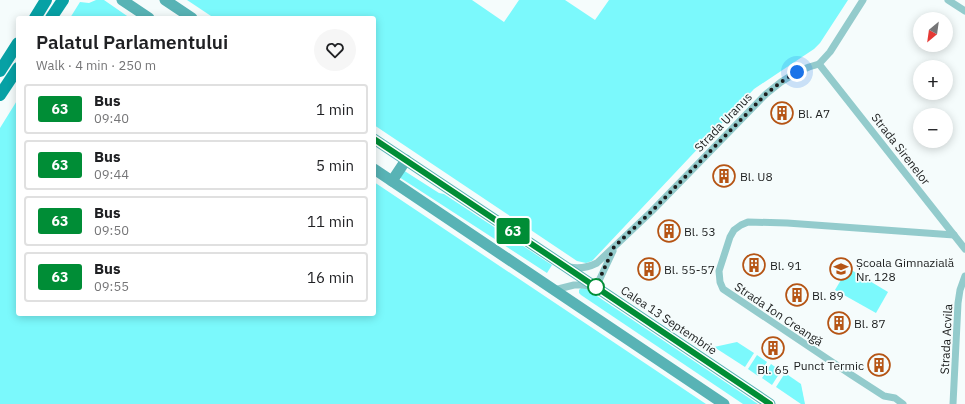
<!DOCTYPE html>
<meta charset="utf-8">
<style>
body{margin:0;font-family:"IBM Plex Sans",sans-serif;background:#f6f6f6;color:#202124;height:100vh;display:flex;flex-direction:column;font-size:15px;white-space:nowrap}
*{box-sizing:border-box;margin:0}
p{font-size:13px;color:#757577}
.icon{flex:none;width:22px;height:22px;fill:none;stroke:currentColor;stroke-width:2;stroke-linecap:round;stroke-linejoin:round}
.map{position:relative;flex:1;overflow:hidden}
.side{position:absolute;left:16px;top:16px;width:360px;height:300px;display:flex;flex-direction:column;background:#fff;border-radius:4px;box-shadow:0 2px 10px #0003}
.side>*{flex:none}
.badge{padding:0 8px;border-radius:3px;font-size:14px;line-height:26px}
.needle{width:26px;rotate:209deg}
.buttons{position:absolute;left:913px;top:12px;display:grid;gap:8px}
.buttons a{display:grid;place-items:center;width:40px;height:40px;border-radius:50%;background:#fff;box-shadow:0 2px 10px #0003;font-size:20px}
.you{position:absolute;width:20px;height:20px;margin:-10px;border:3px solid #fff;border-radius:50%;background:#1a73e8;box-shadow:0 0 0 6px #1a73e833}
.map>.badge{position:absolute;translate:-50% -50%;box-shadow:0 0 0 2px #fff}
.round{display:grid;place-items:center;flex:none;width:42px;height:42px;border-radius:21px;background:#f6f6f6}
.overview{display:flex;align-items:center;justify-content:space-between;height:68px;padding:0 20px}
h1{font-size:19px;font-weight:600;line-height:30px}
ul{padding:0;list-style:none}
li{display:flex;align-items:center;gap:12px;height:50px;margin:0 8px 6px;padding:0 12px;border:2px solid #e0e0e0;border-radius:4px}
li div{flex:1}
li b{display:block;font-size:15px}
li em{font-style:normal}
li .badge{min-width:44px;font-weight:700;text-align:center}
.map>svg:first-child{display:block}
.green{fill:#7bf9fc}
.lines{fill:none;stroke-linecap:round;stroke-linejoin:round}
.minor{stroke:#93cbcc;stroke-width:7}
.secondary{stroke:#58b3b5;stroke-width:11}
.primary{stroke:#07a1a5;stroke-width:12}
.line-casing{stroke:#fff;stroke-width:9}
.line{stroke:#008d36;stroke-width:6}
.walk{stroke:#1c1e1e;stroke-width:4;stroke-dasharray:0 7.2}
.stop-dot{fill:#fff;stroke:#008d36;stroke-width:2}
.labels{text-anchor:middle;dominant-baseline:central;stroke-width:3.5;stroke-linejoin:round;paint-order:stroke}
.poi-label{font-size:12px;fill:#1c1e1e;stroke:#f5fcfc;text-anchor:start}
.street-label{font-size:12px;fill:#1c1e1e;stroke:#f5fcfc}
</style>
<div class="map">
<svg width="965" height="404" viewBox="0 0 965 404">
<rect width="100%" height="100%" fill="#f5fcfc"/>
<g class="green">
<path d="M96,0h8l26,18h-60l10,-16 9,1z"/>
<path d="M187,0h285l32,22 15,-22h46l30,20 14,-20h239l-28,43 -6,6 -60,40 -162,172 -6,2 -9,-2 -203,-136v-107h-160z"/>
<path d="M18,99v215h356v-132l332,222h-706v-276z"/>
<path d="M403,170l36,23 5,1 108,71 -5,8 -148,-96z"/>
<path d="M848,268l40,24 -12,21 -41,-23z"/>
<path d="M581,288h4l173,116h-15l-162,-109 -2,-2v-3z"/>
<path d="M737,342l17,11 -9,14 -31,-20z"/>
<path d="M757,355l10,7 -9,14 -10,-7z"/>
<path d="M771,364l10,7 -9,14 -10,-7z"/>
<path d="M785,373l16,11 4,20h-4l-25,-17z"/>
</g>
<g class="lines">
<g class="minor">
<path d="M948,0l17,11"/>
<path d="M819,64l146,185"/>
<path d="M569,267c10,2 18,1 28,-4l55,-52 114,-117 15,-12 16,-10 12,-5 10,-3 11,-12 33,-52"/>
<path d="M554,290l20,-5h9l13,2 17,-36"/>
<path d="M903,404l-8,-6 -11,-2 -34,-22 -127,-85 -3,-7 -1,-11 11,-34 4,-7 7,-5 7,-3 39,1 167,12"/>
<path d="M953,404l5,-101 2,-13 5,-14"/>
</g>
<g class="secondary">
<path d="M122,0l27,18"/>
<path d="M165,0l27,18"/>
<path d="M374,139l189,126 207,139"/>
<path d="M374,169l350,235"/>
<path d="M392,181l14,-21"/>
</g>
<g class="primary">
<path d="M35,18l11,-18"/>
<path d="M51,18l12,-18"/>
<path d="M0,71l18,-28"/>
<path d="M0,95l18,-27"/>
</g>
</g>
<g class="lines">
<g class="line-casing">
<path id="line" d="M374,139l189,126 207,139"/>
</g>
<use href="#line" class="line"/>
<path class="walk" d="M596,287l18,-40 38,-36 114,-117 15,-12 16,-10"/>
</g>
<defs>
<g id="building-ring" transform="scale(1.15)"><circle r="9.5" fill="#f5fcfc" stroke="#b55414" stroke-width="1.5"/><path d="M-4-6H4V6H1V3H-1V6H-4ZM-2.5-4.3h1.7v1.8h-1.7ZM.8-4.3h1.7v1.8H.8ZM-2.5-1h1.7V.8h-1.7ZM.8-1h1.7V.8H.8Z" fill="#b55414"/></g>
<g id="school-ring" transform="scale(1.15)"><circle r="9.5" fill="#f5fcfc" stroke="#b55414" stroke-width="1.5"/><path d="M0-5L7-2L0 1L-7-2ZM-4 1L0 2.5L4 1V4Q0 6-4 4Z" fill="#b55414"/></g>
</defs>
<g fill-rule="evenodd">
<use href="#building-ring" x="782" y="113"/>
<use href="#building-ring" x="724" y="176"/>
<use href="#building-ring" x="669" y="231"/>
<use href="#building-ring" x="754" y="265"/>
<use href="#building-ring" x="649" y="269"/>
<use href="#school-ring" x="841" y="269"/>
<use href="#building-ring" x="797" y="295"/>
<use href="#building-ring" x="839" y="323"/>
<use href="#building-ring" x="773" y="348"/>
<use href="#building-ring" x="879" y="365"/>
</g>
<circle class="stop-dot" cx="596" cy="287" r="8"/>
<g class="labels">
<g class="poi-label">
<text x="798" y="113">Bl. A7</text>
<text x="740" y="176">Bl. U8</text>
<text x="684" y="231">Bl. 53</text>
<text x="856" y="262">Școala Gimnazială<tspan x="856" dy="14">Nr. 128</tspan></text>
<text x="770" y="265">Bl. 91</text>
<text x="664" y="269">Bl. 55-57</text>
<text x="812" y="295">Bl. 89</text>
<text x="854" y="323">Bl. 87</text>
<text x="864" y="365" text-anchor="end">Punct Termic</text>
<text x="773" y="369" text-anchor="middle">Bl. 65</text>
</g>
<g class="street-label">
<text transform="translate(723 122) rotate(-46)">Strada Uranus</text>
<text transform="translate(901 149) rotate(52)">Strada Sirenelor</text>
<text transform="translate(779 314) rotate(34)">Strada Ion Creangă</text>
<text transform="translate(669 320) rotate(34)">Calea 13 Septembrie</text>
<text transform="translate(946 339) rotate(-87)">Strada Acvila</text>
</g>
</g>
</svg>
<div class="buttons">
<a><svg class="needle" viewBox="-14 -14 28 28"><path d="M0-13l5 13h-10z" fill="#e53935"/><path d="M0 13l5-13h-10z" fill="#757577"/></svg></a>
<a>+</a>
<a>−</a>
</div>
<div class="you" style="left:797px;top:72px"></div>
<b class="badge" style="left:513px;top:231px;background:#008d36;color:#fff">63</b>
<section class="side">
<div class="overview"><div><h1>Palatul Parlamentului</h1><p>Walk · 4 min · 250 m</p></div><a class="round"><svg class="icon" aria-label="heart" viewBox="0 0 24 24"><path d="M12 20l-8-8c-3-5 5-10 8-4 3-6 11-1 8 4z"/></svg></a></div>
<ul>
<li><span class="badge" style="background:#008d36;color:#fff">63</span><div><b>Bus</b><p>09:40</p></div><em>1 min</em></li>
<li><span class="badge" style="background:#008d36;color:#fff">63</span><div><b>Bus</b><p>09:44</p></div><em>5 min</em></li>
<li><span class="badge" style="background:#008d36;color:#fff">63</span><div><b>Bus</b><p>09:50</p></div><em>11 min</em></li>
<li><span class="badge" style="background:#008d36;color:#fff">63</span><div><b>Bus</b><p>09:55</p></div><em>16 min</em></li>
</ul>
</section>
</div>
